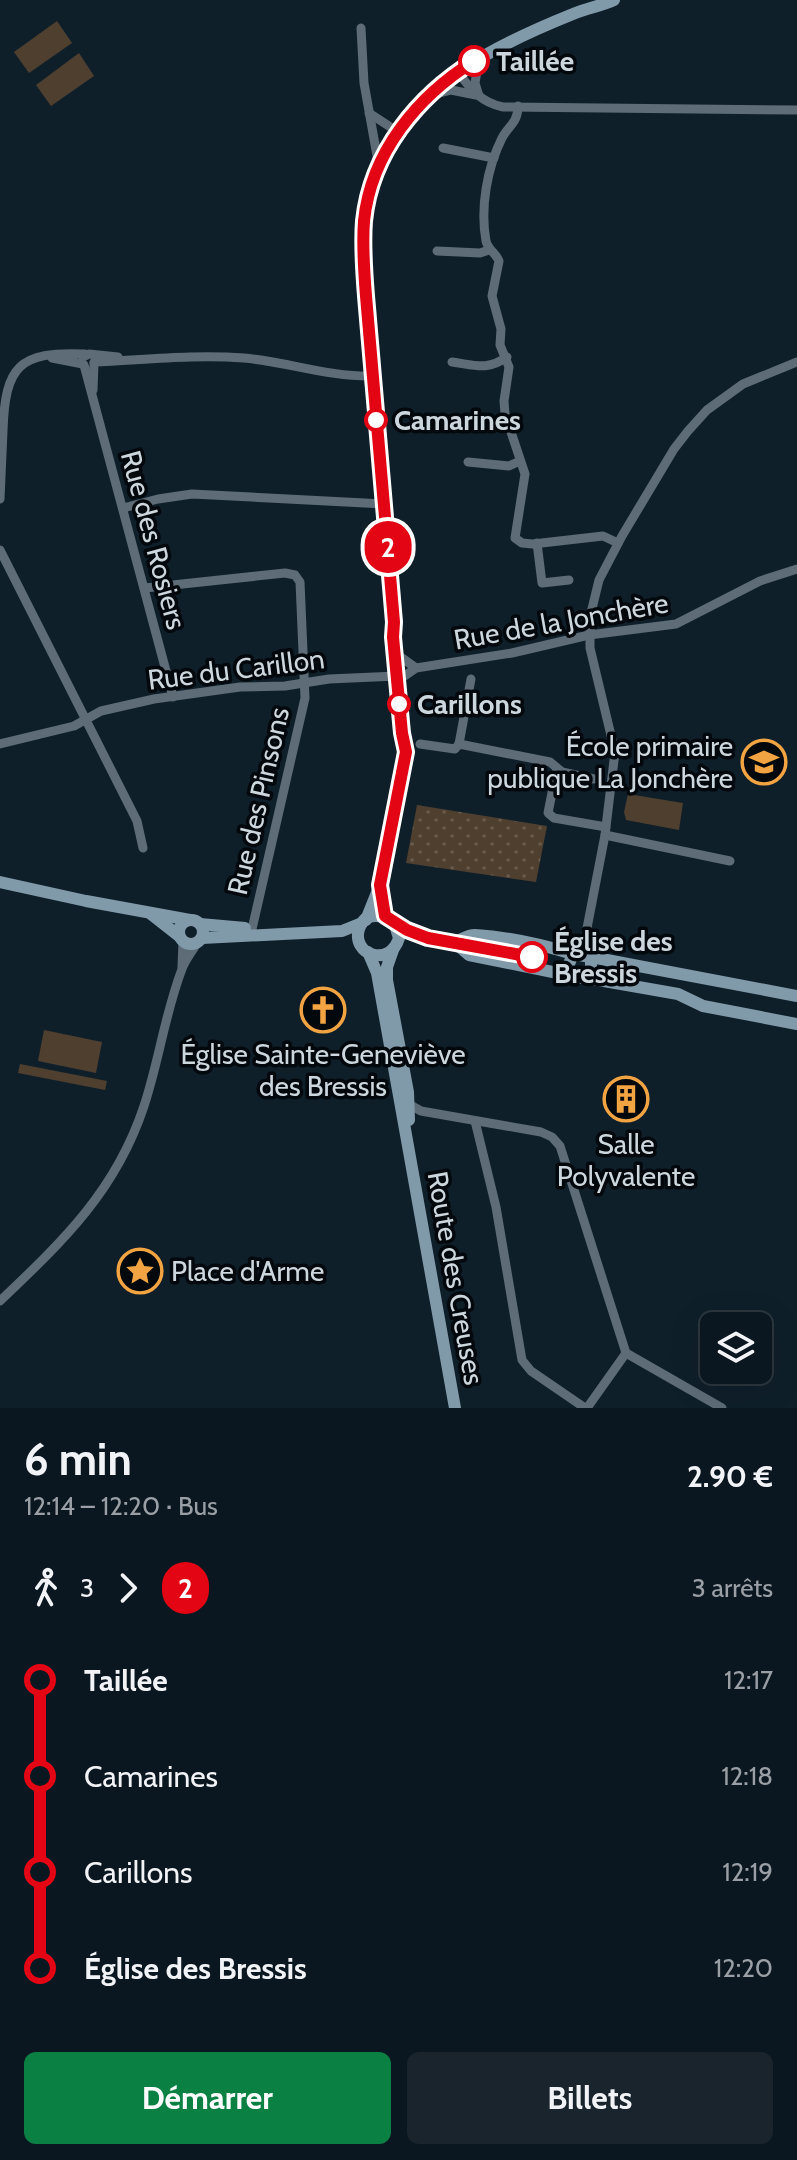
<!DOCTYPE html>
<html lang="fr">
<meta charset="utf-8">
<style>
body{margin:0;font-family:Cabin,sans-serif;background:#19242d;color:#f1f3f6;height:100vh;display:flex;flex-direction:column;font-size:30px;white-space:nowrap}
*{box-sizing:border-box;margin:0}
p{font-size:26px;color:#9a9fa5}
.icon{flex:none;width:44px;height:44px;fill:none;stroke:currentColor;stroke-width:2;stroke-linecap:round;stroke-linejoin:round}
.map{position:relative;height:1408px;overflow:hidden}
.drawer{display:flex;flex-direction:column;background:#0b1720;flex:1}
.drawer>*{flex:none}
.badge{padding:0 16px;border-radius:26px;font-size:28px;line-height:52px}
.buttons{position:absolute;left:700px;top:1312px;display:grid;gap:16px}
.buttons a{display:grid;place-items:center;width:72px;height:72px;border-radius:12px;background:#0b1720;box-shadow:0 8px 32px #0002,0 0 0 2px #2b363e;font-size:40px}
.map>.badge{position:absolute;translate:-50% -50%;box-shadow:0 0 0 4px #fff}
.legs{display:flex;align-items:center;gap:12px;height:88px;padding:0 24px;font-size:26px}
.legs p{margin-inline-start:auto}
.head{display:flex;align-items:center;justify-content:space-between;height:136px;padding:0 24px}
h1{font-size:44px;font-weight:800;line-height:60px}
.action{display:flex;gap:16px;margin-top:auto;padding:16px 24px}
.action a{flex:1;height:92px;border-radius:12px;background:#0b8043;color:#fff;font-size:32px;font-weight:800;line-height:92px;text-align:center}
.action a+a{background:#19242d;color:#f1f3f6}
ul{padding:0 24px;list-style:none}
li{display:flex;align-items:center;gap:28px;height:96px;font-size:30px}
li i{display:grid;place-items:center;width:12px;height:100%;margin:0 10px;background:currentColor}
li i::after{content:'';width:20px;height:20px;margin:-10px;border:6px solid;border-radius:50%;background:#0b1720}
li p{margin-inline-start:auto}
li:first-child i{background:linear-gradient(#0000 50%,currentColor 0)}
li:last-child i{background:linear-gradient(currentColor 50%,#0000 0)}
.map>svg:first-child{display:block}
.grass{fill:url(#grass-dots)}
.garden{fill:#4f3f2e}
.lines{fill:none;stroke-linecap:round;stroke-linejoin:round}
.street{stroke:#5d6c77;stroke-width:9}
.secondary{stroke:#819aaa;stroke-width:12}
.line-1-casing{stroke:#fff;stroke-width:18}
.line-1{stroke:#e30513;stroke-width:12}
.stop-1-dot{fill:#fff;stroke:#e30513;stroke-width:4}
.labels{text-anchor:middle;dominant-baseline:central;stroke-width:7;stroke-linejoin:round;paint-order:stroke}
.stop-label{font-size:28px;font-weight:bold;fill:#ccd6dd;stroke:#03080d;text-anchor:start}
.street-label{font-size:28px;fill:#ccd6dd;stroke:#03080d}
.poi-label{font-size:28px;fill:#ccd6dd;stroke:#03080d}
</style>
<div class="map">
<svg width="797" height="1408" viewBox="0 0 797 1408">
<defs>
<pattern id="grass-dots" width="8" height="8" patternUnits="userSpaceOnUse" patternTransform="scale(2)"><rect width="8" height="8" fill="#4f3f2e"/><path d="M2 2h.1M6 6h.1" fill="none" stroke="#675a4c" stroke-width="1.8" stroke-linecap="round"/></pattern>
</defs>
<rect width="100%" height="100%" fill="#0f1f2a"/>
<path class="grass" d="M417,805l130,21 -11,56 -130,-19z"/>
<g class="garden">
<path d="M57,21l15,22 -43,30 -15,-21z"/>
<path d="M79,53l15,23 -43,30 -15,-21z"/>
<path d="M628,794l55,9 -4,27 -53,-10 -2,-8z"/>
<path d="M44,1030l58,12 -6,31 -58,-12z"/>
<path d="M20,1064l87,17 -2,9 -87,-17z"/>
</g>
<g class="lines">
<g class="street">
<path d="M361,28l3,55 15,84"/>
<path d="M458,72c12,17 24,31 45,35l294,3"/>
<path d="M436,94l15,-4 25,5"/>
<path d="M479,96l-4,-13 4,-24"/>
<path d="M518,106c0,17 -10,20 -16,32 -15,30 -22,70 -16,103 2,9 10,12 13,20l-7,35 9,33 -1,16 9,22 -5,34 1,13 20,60 -10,64 7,5 11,1 70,-8 15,7"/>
<path d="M369,113l29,19"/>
<path d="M443,148l51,10"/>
<path d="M437,251l43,2 9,-3"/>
<path d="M83,357l6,-3 29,3"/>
<path d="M52,358l31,6"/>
<path d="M94,362c49,-2 100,-8 150,-4 44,4 84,19 129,18"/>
<path d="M452,362c23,3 35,9 55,-5"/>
<path d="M84,365l89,332"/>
<path d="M93,390l1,-27"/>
<path d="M468,462l41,4 11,-5"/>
<path d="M0,499c1,-23 2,-46 3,-68 2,-65 16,-80 82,-77"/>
<path d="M123,508l35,-9 34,-5 192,10"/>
<path d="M537,543l5,40 27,-3"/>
<path d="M0,550l137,271 6,27"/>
<path d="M145,588l140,-15 10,2 5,7 5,116 -53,231"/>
<path d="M402,658l14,10"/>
<path d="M403,677l13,-9 96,-15 77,-18 87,-11 84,-43 37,-12"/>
<path d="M0,744l74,-18 27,-15 53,-12 86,-12 45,-1 44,-7 68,-3"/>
<path d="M420,744l35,5 4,-5 91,18 12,10 32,7"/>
<path d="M459,744l12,-65"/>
<path d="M557,768l-9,45 6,5 52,9"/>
<path d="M605,835l125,26"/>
<path d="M582,954l23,-119 10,-83 -25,-104v-31l9,-37 23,-44 52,-87 14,-18 19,-21 36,-26 54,-22"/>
<path d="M182,967l1,-26"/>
<path d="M405,1102l16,9 120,21 11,5 8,9 66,207 -39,55"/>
<path d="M475,1121l21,86 26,153 9,11 54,37"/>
<path d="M0,1301c63,-60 116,-110 144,-195 15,-45 21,-93 38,-137 3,-9 10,-17 15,-26"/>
<path d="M626,1353l96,55"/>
</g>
<g class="secondary">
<path d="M406,752l-4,-19 -9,-96 1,-15 -30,-347c-8,-151 82,-210 209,-261 14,-6 28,-8 41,-14"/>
<path d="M0,882l86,19 104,19"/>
<path d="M151,914l28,22"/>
<circle cx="191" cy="932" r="12"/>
<path d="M366,920l14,-35 27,-141"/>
<path d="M394,922l5,16c-9,30 -48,17 -40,-9 11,-32 51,4 69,9 7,2 18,4 25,4 8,-1 14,-8 23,-7 31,2 67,10 97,19"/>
<path d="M200,924l45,4"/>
<path d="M202,938l140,-7 20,-8"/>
<path d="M454,942l15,13 113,23h5l4,-10v-11l-18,-3 -4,10 1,10"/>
<path d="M393,950l-6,17v13l21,112 1,28"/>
<path d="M368,952l9,21 78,435"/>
<path d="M591,957l206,39"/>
<path d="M587,978l91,16 25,12 94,18"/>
</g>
</g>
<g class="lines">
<g class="line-1-casing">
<path id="line-1" d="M474,61c-56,35 -103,91 -110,160 -2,25 0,50 2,75l28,326 -1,15 9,96 4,19 -26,133 5,31 22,14 21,8 104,19"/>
</g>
<use href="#line-1" class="line-1"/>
</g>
<defs>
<g id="school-ring" transform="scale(2.3)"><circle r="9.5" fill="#03080d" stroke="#f3a442" stroke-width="1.5"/><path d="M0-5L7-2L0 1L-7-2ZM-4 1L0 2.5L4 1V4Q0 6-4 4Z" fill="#f3a442"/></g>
<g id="church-ring" transform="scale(2.3)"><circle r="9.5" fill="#03080d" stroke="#f3a442" stroke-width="1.5"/><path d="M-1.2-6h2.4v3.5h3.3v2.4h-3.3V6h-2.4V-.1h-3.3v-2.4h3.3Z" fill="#f3a442"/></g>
<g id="building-ring" transform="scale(2.3)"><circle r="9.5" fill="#03080d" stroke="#f3a442" stroke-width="1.5"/><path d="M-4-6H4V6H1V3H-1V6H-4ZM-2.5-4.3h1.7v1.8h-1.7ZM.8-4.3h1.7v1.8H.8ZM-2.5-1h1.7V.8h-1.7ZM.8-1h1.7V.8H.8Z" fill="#f3a442"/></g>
<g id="sight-ring" transform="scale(2.3)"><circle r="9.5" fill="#03080d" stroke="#f3a442" stroke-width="1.5"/><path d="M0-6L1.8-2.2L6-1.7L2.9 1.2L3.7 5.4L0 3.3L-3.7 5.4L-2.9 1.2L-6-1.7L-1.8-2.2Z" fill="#f3a442"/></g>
</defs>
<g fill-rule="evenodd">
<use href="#school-ring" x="764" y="762"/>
<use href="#church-ring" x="323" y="1010"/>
<use href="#building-ring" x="626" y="1099"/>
<use href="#sight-ring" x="140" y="1271"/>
</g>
<g class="stop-1-dot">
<circle cx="474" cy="61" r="14"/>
<circle cx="376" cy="420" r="10"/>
<circle cx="399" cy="704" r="10"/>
<circle cx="532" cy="957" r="14"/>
</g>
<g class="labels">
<g class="stop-label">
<text x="496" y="61">Taillée</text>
<text x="394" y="420">Camarines</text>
<text x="417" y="704">Carillons</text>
<text x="554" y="941">Église des<tspan x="554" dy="32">Bressis</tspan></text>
</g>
<g class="street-label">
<text transform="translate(154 540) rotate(75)">Rue des Rosiers</text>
<text transform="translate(561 621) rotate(-10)">Rue de la Jonchère</text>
<text transform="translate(236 669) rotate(-7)">Rue du Carillon</text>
<text transform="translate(258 801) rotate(-77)">Rue des Pinsons</text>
<text transform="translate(456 1278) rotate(80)">Route des Creuses</text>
</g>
<g class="poi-label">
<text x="733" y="746" text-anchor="end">École primaire<tspan x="733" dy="32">publique La Jonchère</tspan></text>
<text x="323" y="1054">Église Sainte-Geneviève<tspan x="323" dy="32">des Bressis</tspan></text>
<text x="626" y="1144">Salle<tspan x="626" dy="32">Polyvalente</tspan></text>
<text x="171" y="1271" text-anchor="start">Place d'Arme</text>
</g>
</g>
</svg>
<div class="buttons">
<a><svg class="icon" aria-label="layers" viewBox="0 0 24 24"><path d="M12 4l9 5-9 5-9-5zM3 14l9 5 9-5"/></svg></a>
</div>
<b class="badge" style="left:388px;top:547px;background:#e30513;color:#fff">2</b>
</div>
<section class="drawer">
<div class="head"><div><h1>6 min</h1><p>12:14 – 12:20 · Bus</p></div><b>2.90 €</b></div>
<div class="legs"><svg class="icon" aria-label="walk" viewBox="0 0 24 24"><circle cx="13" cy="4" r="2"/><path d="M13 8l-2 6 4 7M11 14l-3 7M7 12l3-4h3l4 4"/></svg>3<svg class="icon" aria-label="forward" viewBox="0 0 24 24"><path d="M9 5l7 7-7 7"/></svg><b class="badge" style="background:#e30513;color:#fff">2</b><p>3 arrêts</p></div>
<ul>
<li><i style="color:#e30513"></i><b>Taillée</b><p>12:17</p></li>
<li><i style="color:#e30513"></i><span>Camarines</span><p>12:18</p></li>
<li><i style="color:#e30513"></i><span>Carillons</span><p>12:19</p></li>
<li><i style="color:#e30513"></i><b>Église des Bressis</b><p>12:20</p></li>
</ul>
<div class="action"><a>Démarrer</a><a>Billets</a></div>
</section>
